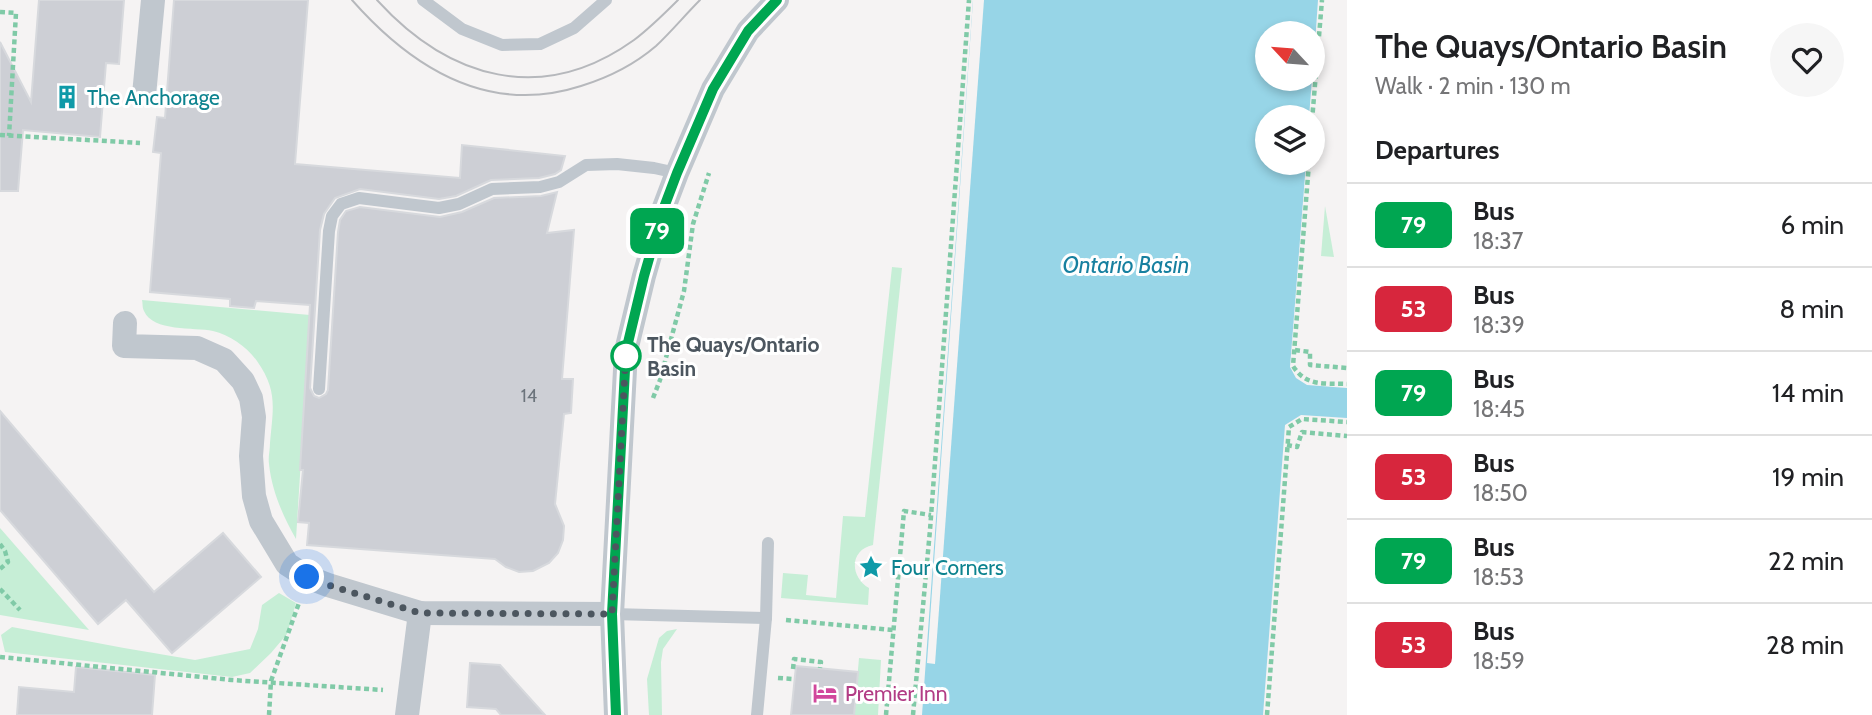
<!DOCTYPE html>
<meta charset="utf-8">
<style>
body{margin:0;font-family:Cabin,sans-serif;background:#f6f6f6;color:#202124;height:100vh;display:flex;flex-direction:column;font-size:26px;white-space:nowrap}
*{box-sizing:border-box;margin:0}
p{font-size:23px;color:#757577}
.icon{flex:none;width:38px;height:38px;fill:none;stroke:currentColor;stroke-width:2;stroke-linecap:round;stroke-linejoin:round}
.map{position:relative;flex:1;overflow:hidden}
.panel{display:flex;flex-direction:column;background:#fff;width:525px}
.panel>*{flex:none}
.badge{padding:0 14px;border-radius:10px;font-size:24px;line-height:46px}
.needle{width:46px;rotate:296deg}
.fabs{position:absolute;left:1255px;top:21px;display:grid;gap:14px}
.fabs a{display:grid;place-items:center;width:70px;height:70px;border-radius:50%;background:#fff;box-shadow:0 4px 10px #0003;font-size:35px}
.you{position:absolute;width:35px;height:35px;margin:-18px;border:5px solid #fff;border-radius:50%;background:#1a73e8;box-shadow:0 0 0 10px #1a73e833}
.map>.badge{position:absolute;translate:-50% -50%;box-shadow:0 0 0 4px #fff}
h2{padding:0 28px;font-size:26px;line-height:63px}
.round{display:grid;place-items:center;flex:none;width:74px;height:74px;border-radius:37px;background:#f6f6f6}
.head{display:flex;align-items:center;justify-content:space-between;height:119px;padding:0 28px}
h1{font-size:33px;font-weight:600;line-height:52px}
ul{padding:0;list-style:none}
li{display:flex;align-items:center;gap:21px;height:84px;padding:0 28px;border-top:2px solid #e0e0e0}
li div{flex:1}
li b{display:block;font-size:26px}
li em{font-style:normal}
li .badge{min-width:77px;font-weight:700;text-align:center}
main{display:flex;flex:1;min-height:0}
.map>svg:first-child{display:block}
.green{fill:#c6eed6}
.water{fill:#97d5e7}
.pier{fill:#f5f3f3}
.building{fill:#cdcfd5;stroke:#d7d9dd;stroke-width:2}
.lines{fill:none;stroke-linecap:round;stroke-linejoin:round}
.path{stroke:#80caa7;stroke-width:4.5;stroke-dasharray:5 3.5;stroke-linecap:butt}
.service{stroke:#c0c7ce;stroke-width:12}
.minor{stroke:#c0c7ce;stroke-width:24}
.tram{stroke:#b6b8bc;stroke-width:2}
.line-casing{stroke:#fff;stroke-width:16}
.line{stroke:#00a651;stroke-width:10}
.walk{stroke:#4c565f;stroke-width:7;stroke-dasharray:0 12.6}
.stop-dot{fill:#fff;stroke:#00a651;stroke-width:3.5}
.labels{text-anchor:middle;dominant-baseline:central;stroke-width:6;stroke-linejoin:round;paint-order:stroke}
.number-label{font-size:18px;fill:#6c747c}
.culture-label{font-size:21px;fill:#0d838f;stroke:#fff;text-anchor:start}
.stop-label{font-size:21px;font-weight:bold;fill:#4c565f;stroke:#fff;text-anchor:start}
.hotel-label{font-size:21px;fill:#b23c85;stroke:#fff;text-anchor:start}
.water-label{font-size:23px;font-style:italic;fill:#1780a0;stroke:#fff}
</style>
<main>
<div class="map">
<svg width="1347" height="715" viewBox="0 0 1347 715">
<rect width="100%" height="100%" fill="#f5f3f3"/>
<g class="green">
<path d="M1325,206l9,51 -13,-1z"/>
<path d="M892,267l10,1 -29,277c-24,5 -23,32 -4,43l-1,17 -87,-7 2,-25 25,2 -2,20 30,3 7,-82 22,1z"/>
<path d="M142,300l168,15 -14,224c-13,-23 -24,-47 -27,-75 -1,-7 1,-14 1,-21 3,-35 8,-52 -13,-82 -10,-14 -27,-26 -44,-30 -19,-4 -60,1 -69,-20 -2,-4 -1,-7 -2,-11z"/>
<path d="M0,528l89,102 -89,-15z"/>
<path d="M279,593l17,10 -9,31 -16,19 -21,20 -18,4 -227,-25 -4,-17 11,-8 112,21 71,12 55,-11 8,-20 4,-24z"/>
<path d="M677,629l-14,20 -2,13 1,53h-13l-2,-36 12,-41 8,-7z"/>
<path d="M859,658l22,2 -3,55h-24z"/>
</g>
<path class="water" d="M973,0h345l-5,73 -1,-40h-45v46h45l-3,38h-42v46h39l-16,204 6,11 11,7 40,3v30l-46,-3 -16,10 -22,290h-341z"/>
<path class="pier" d="M973,0h11l-49,664 -8,-1z"/>
<g class="building">
<path d="M39,0h85l-5,64 -13,-1 -6,74 -77,-7 -5,61h-18v-149l31,60z"/>
<path d="M174,0h134l-13,164 165,14 2,-33 103,11 -4,14 -6,4 -16,4 -48,2 -35,16 -17,3 -79,-10 -25,9 -11,16 -4,16 -10,158 4,8 5,2 7,-4 2,-4 10,-158 2,-12 6,-9 14,-4 80,10 22,-5 32,-14 47,-2 16,-4 -10,41 27,-3 -12,149h11l-2,34 -7,1 -9,90 9,22 -1,14 -5,13 -9,10 -16,8 -14,1 -13,-5 -11,-8 -188,-14 2,-22 -11,-1 5,-52h-3l10,-165 -54,-4 -2,7 -24,-2v-7l-80,-7 11,-139 -8,-1 4,-35 8,1z"/>
<path d="M0,411l154,181 69,-59 38,44 -89,76 -46,-53 -28,24 -98,-114z"/>
<path d="M470,663l30,2 45,50h-44l-5,-6 -29,-2z"/>
<path d="M796,666l62,6 -4,43h-63z"/>
<path d="M76,667l79,8 -3,40h-135l2,-28 55,5z"/>
</g>
<g class="lines">
<g class="path">
<path d="M0,12l16,1 -7,123"/>
<path d="M1312,121l10,-121"/>
<path d="M0,135l140,8"/>
<path d="M1309,163l-16,203c13,21 32,17 54,18"/>
<path d="M1295,350l15,2v13l37,3"/>
<path d="M653,398l7,-18 24,-89 9,-67 16,-51"/>
<path d="M1287,445l10,2 5,-15 45,4"/>
<path d="M0,544l5,7 3,11 -8,7"/>
<path d="M0,589l20,21"/>
<path d="M786,620l107,10"/>
<path d="M0,657l232,23 151,10"/>
<path d="M793,669l1,-10 27,3 -1,6"/>
<path d="M778,678l14,1"/>
<path d="M269,715l2,-34 28,-78"/>
<path d="M886,715l18,-204 27,4"/>
<path d="M913,715l17,-185 39,-530"/>
<path d="M1267,715l22,-288 13,-8 45,3"/>
</g>
<g class="service">
<path d="M423,0l39,29 40,16 38,-1 34,-16 32,-28"/>
<path d="M319,389l10,-158 3,-15 9,-12 18,-6 80,10 20,-4 33,-15 48,-2 19,-5 27,-17 31,-1 37,4 23,5"/>
<path d="M612,614l154,4"/>
<path d="M757,715l9,-97 2,-75"/>
</g>
<g class="minor">
<path d="M144,95l9,-95"/>
<path d="M125,323l-1,23 73,2 27,12 19,21 8,17 3,19 -3,39 3,40 7,25 26,43 20,13 21,8 92,28 192,1"/>
<path d="M407,715l13,-102"/>
<path d="M616,715l-4,-101 14,-263 18,-75 19,-66 14,-37 36,-84 35,-58 29,-31"/>
</g>
<g class="tram">
<path d="M352,0c60,68 136,116 229,86 26,-8 54,-22 75,-40 15,-14 29,-31 44,-46"/>
<path d="M377,0c72,79 165,106 257,40 16,-12 30,-26 44,-40"/>
</g>
</g>
<g class="lines">
<g class="line-casing">
<path id="line" d="M616,715l-4,-101 14,-263 18,-75 19,-66 14,-37 36,-84 35,-58 29,-31"/>
</g>
<use href="#line" class="line"/>
<path class="walk" d="M307,577l21,8 92,28 192,1 14,-263v5"/>
</g>
<defs>
<g id="building-bare" transform="scale(1.89)"><path d="M-4-6H4V6H1V3H-1V6H-4ZM-2.5-4.3h1.7v1.8h-1.7ZM.8-4.3h1.7v1.8H.8ZM-2.5-1h1.7V.8h-1.7ZM.8-1h1.7V.8H.8Z" fill="#0f9aa8" stroke="#fff" stroke-width="2.5" paint-order="stroke"/></g>
<g id="sight-bare" transform="scale(1.89)"><path d="M0-6L1.8-2.2L6-1.7L2.9 1.2L3.7 5.4L0 3.3L-3.7 5.4L-2.9 1.2L-6-1.7L-1.8-2.2Z" fill="#0f9aa8" stroke="#fff" stroke-width="2.5" paint-order="stroke"/></g>
<g id="hotel-bare" transform="scale(1.89)"><path d="M-6-4.5h1.5V1H6V5H4.5V3h-9V5H-6ZM-4 0a1.8 1.8 0 1 1 3.6 0ZM.5 0V-2.5h3Q6-2.5 6 0Z" fill="#d1479c" stroke="#fff" stroke-width="2.5" paint-order="stroke"/></g>
</defs>
<g fill-rule="evenodd">
<use href="#building-bare" x="67" y="97"/>
<use href="#sight-bare" x="871" y="567"/>
<use href="#hotel-bare" x="825" y="693"/>
</g>
<circle class="stop-dot" cx="626" cy="356" r="14"/>
<g class="labels">
<g class="number-label">
<text x="529" y="396">14</text>
</g>
<g class="culture-label">
<text x="87" y="97">The Anchorage</text>
<text x="891" y="567">Four Corners</text>
</g>
<g class="stop-label">
<text x="647" y="344">The Quays/Ontario<tspan x="647" dy="24">Basin</tspan></text>
</g>
<g class="hotel-label">
<text x="845" y="693">Premier Inn</text>
</g>
<g class="water-label">
<text x="1126" y="265">Ontario Basin</text>
</g>
</g>
</svg>
<div class="fabs">
<a><svg class="needle" viewBox="-14 -14 28 28"><path d="M0-13l5 13h-10z" fill="#e53935"/><path d="M0 13l5-13h-10z" fill="#757577"/></svg></a>
<a><svg class="icon" aria-label="layers" viewBox="0 0 24 24"><path d="M12 4l9 5-9 5-9-5zM3 14l9 5 9-5"/></svg></a>
</div>
<div class="you" style="left:307px;top:577px"></div>
<b class="badge" style="left:657px;top:231px;background:#00a651;color:#fff">79</b>
</div>
<section class="panel">
<div class="head"><div><h1>The Quays/Ontario Basin</h1><p>Walk · 2 min · 130 m</p></div><a class="round"><svg class="icon" aria-label="heart" viewBox="0 0 24 24"><path d="M12 20l-8-8c-3-5 5-10 8-4 3-6 11-1 8 4z"/></svg></a></div>
<h2>Departures</h2>
<ul>
<li><span class="badge" style="background:#00a651;color:#fff">79</span><div><b>Bus</b><p>18:37</p></div><em>6 min</em></li>
<li><span class="badge" style="background:#d7263d;color:#fff">53</span><div><b>Bus</b><p>18:39</p></div><em>8 min</em></li>
<li><span class="badge" style="background:#00a651;color:#fff">79</span><div><b>Bus</b><p>18:45</p></div><em>14 min</em></li>
<li><span class="badge" style="background:#d7263d;color:#fff">53</span><div><b>Bus</b><p>18:50</p></div><em>19 min</em></li>
<li><span class="badge" style="background:#00a651;color:#fff">79</span><div><b>Bus</b><p>18:53</p></div><em>22 min</em></li>
<li><span class="badge" style="background:#d7263d;color:#fff">53</span><div><b>Bus</b><p>18:59</p></div><em>28 min</em></li>
</ul>
</section>
</main>
